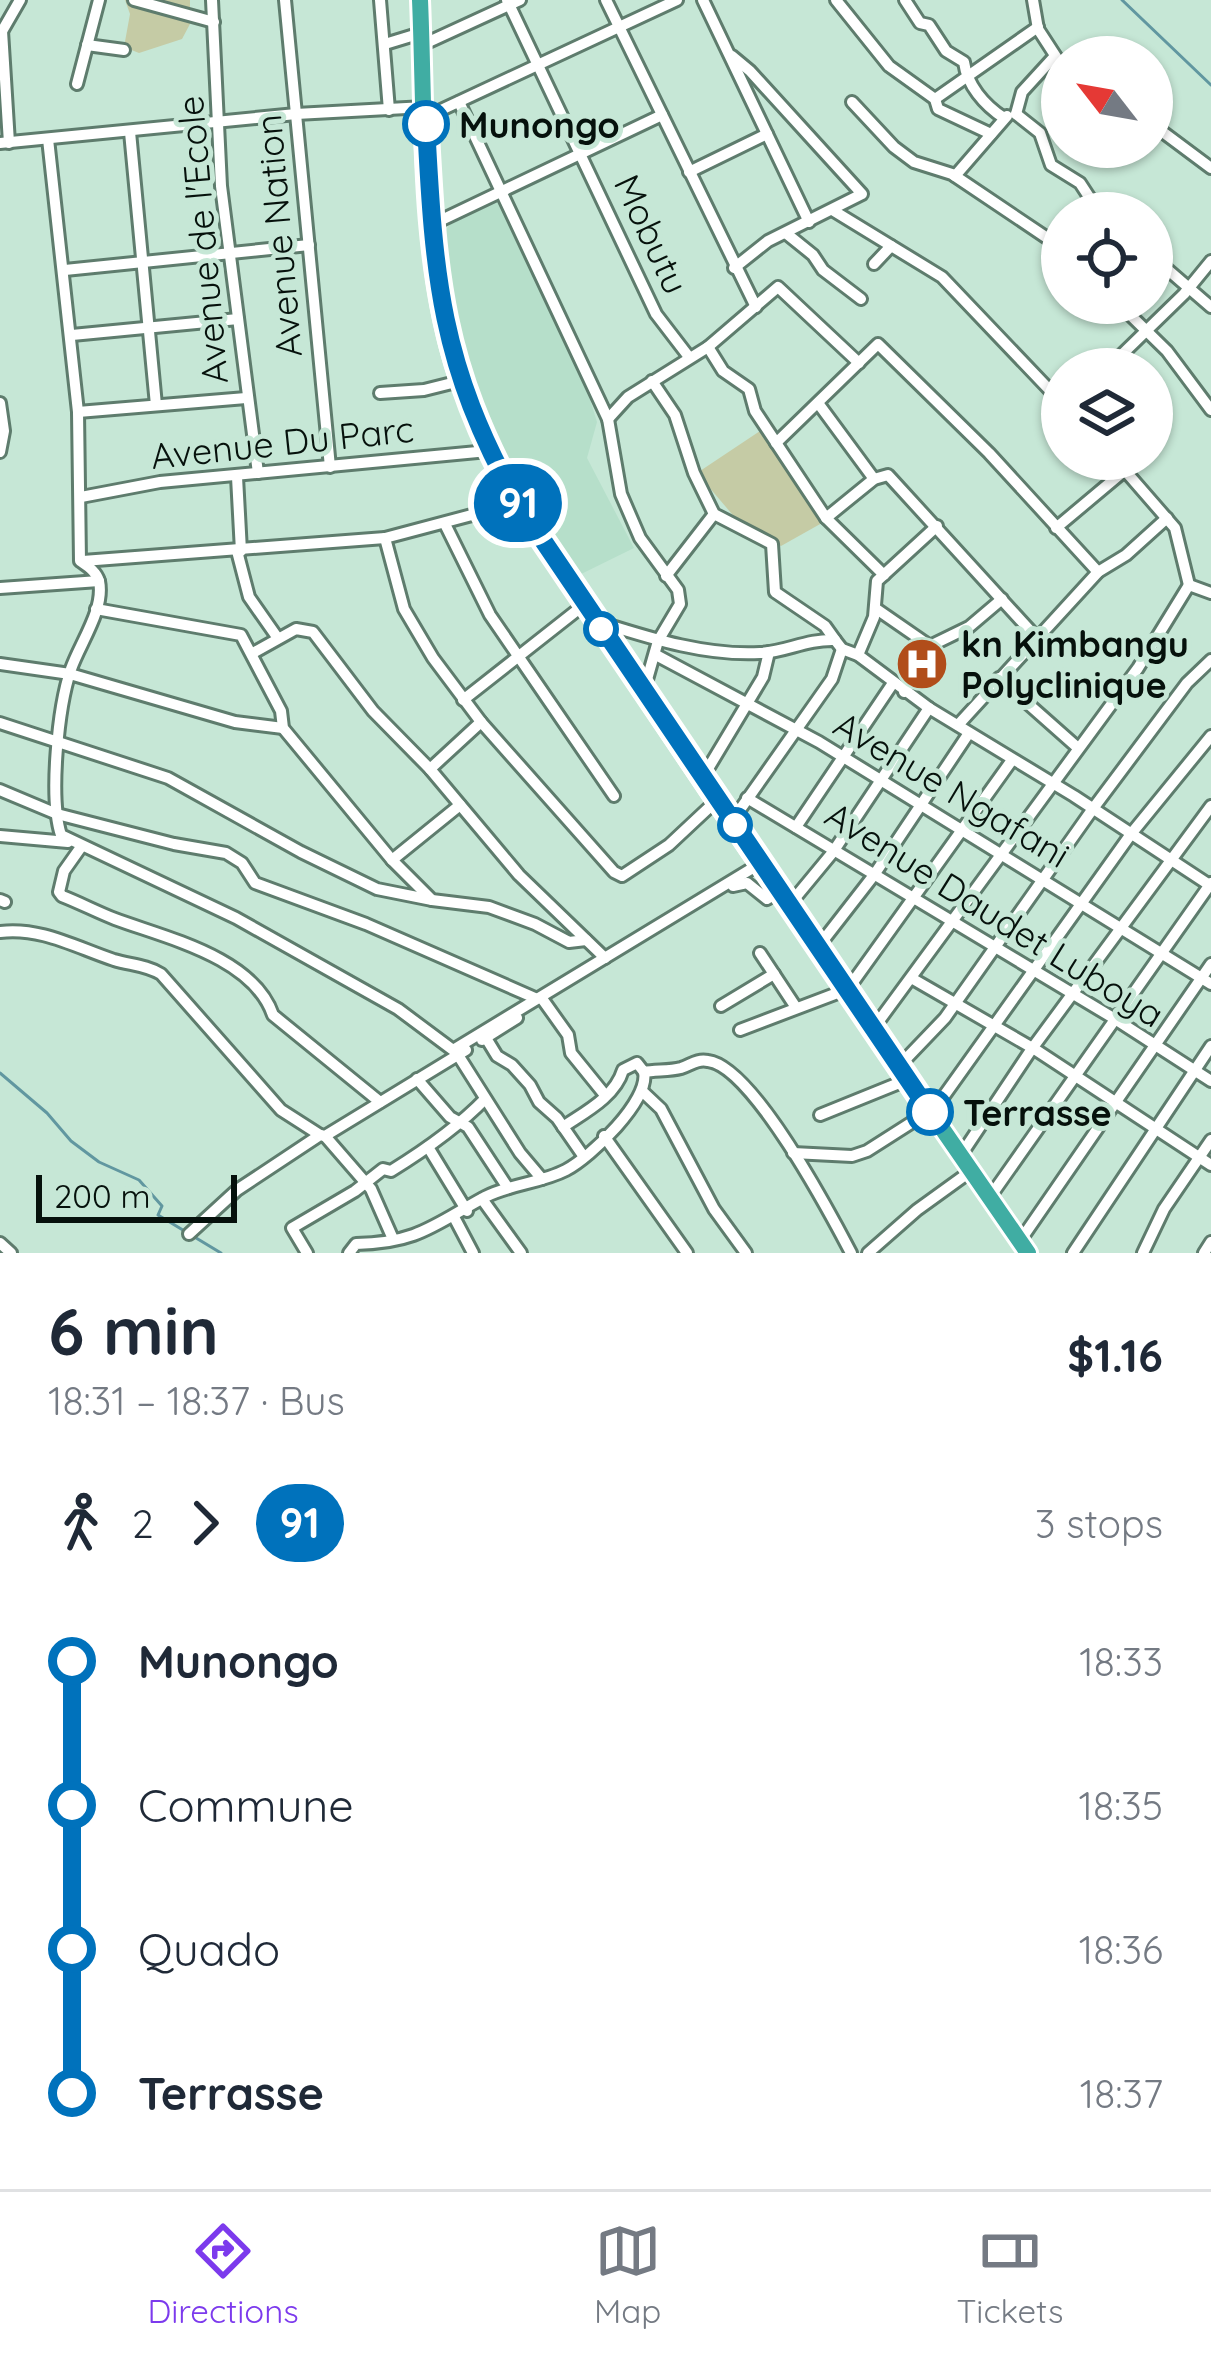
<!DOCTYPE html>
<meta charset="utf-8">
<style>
body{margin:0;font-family:Quicksand,sans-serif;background:#f2f2f3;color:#1f2937;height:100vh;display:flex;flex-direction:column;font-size:45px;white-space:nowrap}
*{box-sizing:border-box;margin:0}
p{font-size:39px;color:#747a83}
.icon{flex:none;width:66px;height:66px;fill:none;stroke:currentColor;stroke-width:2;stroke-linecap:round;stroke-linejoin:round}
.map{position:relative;height:1253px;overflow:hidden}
.drawer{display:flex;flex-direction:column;background:#fff;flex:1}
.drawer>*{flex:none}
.badge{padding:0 24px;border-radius:39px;font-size:42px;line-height:78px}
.needle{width:78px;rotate:301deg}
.tools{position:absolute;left:1041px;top:36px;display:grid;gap:24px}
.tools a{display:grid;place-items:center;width:132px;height:132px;border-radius:50%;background:#fff;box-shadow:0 3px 9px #0004;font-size:60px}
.scale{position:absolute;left:36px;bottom:30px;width:201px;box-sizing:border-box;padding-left:12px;border:6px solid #06110c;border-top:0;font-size:33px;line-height:42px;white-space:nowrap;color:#06110c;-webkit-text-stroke:9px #c6e7d6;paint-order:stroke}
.map>.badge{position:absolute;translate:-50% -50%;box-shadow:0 0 0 6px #fff}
.legs{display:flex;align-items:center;gap:18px;height:132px;padding:0 48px;font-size:39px}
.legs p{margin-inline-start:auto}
.headline{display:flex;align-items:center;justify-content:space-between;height:204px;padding:0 48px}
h1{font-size:66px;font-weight:700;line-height:90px}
ul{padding:0 48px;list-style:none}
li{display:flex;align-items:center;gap:42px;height:144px;font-size:45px}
li i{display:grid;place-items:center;width:18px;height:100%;margin:0 15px;background:currentColor}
li i::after{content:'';width:30px;height:30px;margin:-15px;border:9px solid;border-radius:50%;background:#fff}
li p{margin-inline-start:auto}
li:first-child i{background:linear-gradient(#0000 50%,currentColor 0)}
li:last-child i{background:linear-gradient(currentColor 50%,#0000 0)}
.tabs{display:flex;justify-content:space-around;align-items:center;height:168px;border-top:3px solid #e0e1e3;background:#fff;font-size:33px;color:#747a83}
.tabs a{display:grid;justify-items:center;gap:6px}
.tabs .current{color:#7c3aed}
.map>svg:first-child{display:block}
.built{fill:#b6dfca}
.green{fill:#c5cba5}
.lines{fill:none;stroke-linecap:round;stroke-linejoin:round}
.stream{stroke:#6197a0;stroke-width:3}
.minor-casing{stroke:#5e7c6d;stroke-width:16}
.highway-casing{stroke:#fff;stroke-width:22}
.minor{stroke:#fff;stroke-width:10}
.highway{stroke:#40ada3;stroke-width:16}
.line-1-casing{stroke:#fff;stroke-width:27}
.line-1{stroke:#0072bc;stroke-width:18}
.stop-1-dot{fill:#fff;stroke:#0072bc;stroke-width:6}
.labels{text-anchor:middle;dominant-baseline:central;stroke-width:10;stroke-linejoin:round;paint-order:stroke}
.stop-label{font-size:36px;font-weight:bold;fill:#06110c;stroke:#c6e7d6;text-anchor:start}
.street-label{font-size:36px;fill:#06110c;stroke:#c6e7d6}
.poi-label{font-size:36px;font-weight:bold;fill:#06110c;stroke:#c6e7d6;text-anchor:start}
</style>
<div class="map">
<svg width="1211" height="1253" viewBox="0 0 1211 1253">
<rect width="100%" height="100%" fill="#c6e7d6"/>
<path class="built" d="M497,199l90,191 10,32 -10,36 47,90 -61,30 -81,-137v-20l-39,-85 -8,-104 4,-7z"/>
<g class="green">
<path d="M125,0h65v24l-8,15 -43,14 -15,-6 6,-33z"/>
<path d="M760,431l62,92 -41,23 -44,-26 -40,-47z"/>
</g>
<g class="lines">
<g class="stream">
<path d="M1122,0l89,85"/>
<path d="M0,1073l47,40 24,28 28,21 40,18 23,26 -4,9 63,38"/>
</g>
<g class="minor-casing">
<g id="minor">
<path d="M134,0l80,22"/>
<path d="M212,0l9,186 37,287"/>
<path d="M285,0l45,467"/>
<path d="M380,0l9,110"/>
<path d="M507,0l149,314 33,43"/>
<path d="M606,0l150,307"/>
<path d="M703,0l106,222"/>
<path d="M836,0l53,66 46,33 3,10 53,25"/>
<path d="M905,0l15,23 9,2 17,26 18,11c3,23 20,43 40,56"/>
<path d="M1033,0l5,29 24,37"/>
<path d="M2,31l7,112"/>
<path d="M1,33l19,-33"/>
<path d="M385,44l36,-11"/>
<path d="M87,45l37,5"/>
<path d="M422,45l98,-45"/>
<path d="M732,56l18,15 112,123 -94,47 -34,27"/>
<path d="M77,84l22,-84"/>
<path d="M935,99l103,-72"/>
<path d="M459,102l149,317 13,75 19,44 38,52 2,14 -22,37 -14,49"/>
<path d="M852,102l42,45 20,15 38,12 110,74"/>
<path d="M1016,114l24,19 11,32 29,18 15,23 10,7"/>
<path d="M1016,114l6,-22 32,-35"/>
<path d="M426,117l251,-117"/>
<path d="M1152,124l59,44"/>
<path d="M130,132l26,273"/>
<path d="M48,139l30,273 2,149c7,5 16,10 19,20 6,28 -19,62 -28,88 -13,38 -22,129 -10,166l175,83 162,91 55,41 308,-187"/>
<path d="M0,143l296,-29 129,-7"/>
<path d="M689,172l78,-38"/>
<path d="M955,176l52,-60"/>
<path d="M834,211l108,66 120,126"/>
<path d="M431,225l231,-110"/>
<path d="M787,234l26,21 10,15 38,29"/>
<path d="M1152,247l15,22 44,38"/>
<path d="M874,264l17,-18"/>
<path d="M65,270l244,-25"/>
<path d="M1118,303l49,48 44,59"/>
<path d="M72,335l166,-16"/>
<path d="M708,347l15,24 26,18 6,22 71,107 58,57"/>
<path d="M1107,369l77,-75 27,-33"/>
<path d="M652,381l23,34 19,58 20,41 58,30 3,48 50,34 10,14"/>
<path d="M380,393l44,-3 36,-9"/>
<path d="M0,403l4,28 -4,21"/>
<path d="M818,403l56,76"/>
<path d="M78,412l168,-14"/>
<path d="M608,419l20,-22 80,-50 70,-60 81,76"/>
<path d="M776,443l102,-99 111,109 109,119"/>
<path d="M1115,459l60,69 14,57"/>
<path d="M237,477l4,74"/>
<path d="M81,497l79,-15 328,-31"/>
<path d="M826,518l48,-39 14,-4 148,162"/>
<path d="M445,524l45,91 124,181"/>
<path d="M1056,528l68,-57"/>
<path d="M385,538l19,71 29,49 48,64 133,150 8,4 47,-31 47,-44"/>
<path d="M237,551l12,46 28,40"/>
<path d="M83,561l302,-23 132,-35"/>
<path d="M666,576l48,-62"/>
<path d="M1189,585l22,8"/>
<path d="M0,588l99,-7"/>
<path d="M875,608l55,38"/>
<path d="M96,609l145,26 40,76 2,17 109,132 40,40 57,7 46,17 34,18 17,-2"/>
<path d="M599,622c51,16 106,34 161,31 26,-1 46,-14 75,-13l7,9 16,6 71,53 145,88 137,90"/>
<path d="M253,653l43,-24 17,3 60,79 57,58 89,106 86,83"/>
<path d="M656,655l163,87 392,242"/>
<path d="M858,655l16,-38 3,-36 60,-55"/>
<path d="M0,664l70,10 165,48 48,6"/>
<path d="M999,678l79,70"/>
<path d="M904,692l26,-46 39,-19 33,-28"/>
<path d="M463,700l122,-96"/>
<path d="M0,723l168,55 133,74 76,37 55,11"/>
<path d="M958,725l140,-153 28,-17 41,-37"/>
<path d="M430,769l51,-47"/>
<path d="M703,777l60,-100 6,-25"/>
<path d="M0,790l57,24 117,30 52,9 16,10 13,20 111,41 169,74"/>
<path d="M747,798l368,221 96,62"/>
<path d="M732,821l100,-142 10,-30"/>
<path d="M796,827l97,-144"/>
<path d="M0,836l68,6"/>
<path d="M81,847l-17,24 -5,21 3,4c18,7 35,16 53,23 51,19 138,38 158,96l107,87"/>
<path d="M392,860l68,-55"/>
<path d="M733,886l14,-3 20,16 13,-8"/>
<path d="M0,900l5,2"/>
<path d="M790,904l43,-52 96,-144"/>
<path d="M0,932c41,-5 75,15 114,28 17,5 32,5 47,14l120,136 39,25"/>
<path d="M818,947l56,-72 95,-142"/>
<path d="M760,953l35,53"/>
<path d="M913,979l123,71 175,115"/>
<path d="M543,1000l25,35 3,18 34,42"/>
<path d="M721,1006l53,-32"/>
<path d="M873,1029l265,-361 51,-83"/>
<path d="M740,1030l108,-41 164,-229"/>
<path d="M486,1038l11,18 15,9 18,20 9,17 18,16 27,39"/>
<path d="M482,1040l35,-22"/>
<path d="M458,1055l62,98 22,26"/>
<path d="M901,1064l44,-46 147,-208 95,-127 24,-23"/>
<path d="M417,1079l33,38 18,10 40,61"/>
<path d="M643,1092l18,17 53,100 32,44"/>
<path d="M820,1115l89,-36"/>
<path d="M563,1127c22,-15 52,-30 60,-57l14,-7 7,9c12,-2 26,-1 37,-4 10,-3 15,-9 27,-7 44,5 122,152 143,192"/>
<path d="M325,1136l46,53 22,50"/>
<path d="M604,1136l83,117"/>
<path d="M428,1147l39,64"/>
<path d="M793,1153l59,3 15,-5 69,-44 195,-273 80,-98"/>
<path d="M961,1155l70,-105 180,-244"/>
<path d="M990,1197l221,-314"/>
<path d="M482,1199l39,54"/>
<path d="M454,1217l19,36"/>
<path d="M189,1234l48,-44 83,-55 5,1 141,-86"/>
<path d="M1020,1241l191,-277"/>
<path d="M0,1243l11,10"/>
<path d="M307,1253l-15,-25 63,-37 28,-22 8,2c34,-21 66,-43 94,-72"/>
<path d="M349,1253l7,-9c62,-1 79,-20 129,-47 25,-13 56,-14 81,-27 25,-13 84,-70 78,-98"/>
<path d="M868,1253l49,-43 54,-39"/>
<path d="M1073,1253l138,-207"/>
<path d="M1143,1253l21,-44 47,-69"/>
<path d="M1204,1253l7,-11"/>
</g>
</g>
<g class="highway-casing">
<path id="highway" d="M420,0c5,116 0,247 33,359 15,51 38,97 64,144l199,298 312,452"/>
</g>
<use href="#minor" class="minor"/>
<use href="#highway" class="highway"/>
</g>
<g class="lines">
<g class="line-1-casing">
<path id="line-1" d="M426,124c8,154 14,240 91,378l413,610"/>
</g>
<use href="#line-1" class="line-1"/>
</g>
<defs>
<g id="hospital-disc" transform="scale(2.7)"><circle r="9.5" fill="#b14d1a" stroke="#c6e7d6"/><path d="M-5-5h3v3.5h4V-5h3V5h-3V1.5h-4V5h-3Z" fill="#fff"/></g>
</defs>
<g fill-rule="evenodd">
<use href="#hospital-disc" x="922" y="664"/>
</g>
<g class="stop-1-dot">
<circle cx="426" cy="124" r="21"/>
<circle cx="601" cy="629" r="15"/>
<circle cx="735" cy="825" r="15"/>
<circle cx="930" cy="1112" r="21"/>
</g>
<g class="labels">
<g class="stop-label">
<text x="459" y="124">Munongo</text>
<text x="963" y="1112">Terrasse</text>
</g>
<g class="street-label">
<text transform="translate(652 234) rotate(65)">Mobutu</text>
<text transform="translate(278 236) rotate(-95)">Avenue Nation</text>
<text transform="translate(202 240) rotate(-95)">Avenue de l'Ecole</text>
<text transform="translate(282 442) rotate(-6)">Avenue Du Parc</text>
<text transform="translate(952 789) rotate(31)">Avenue Ngafani</text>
<text transform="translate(995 914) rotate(32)">Avenue Daudet Luboya</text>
</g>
<g class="poi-label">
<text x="961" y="643">kn Kimbangu<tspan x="961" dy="41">Polyclinique</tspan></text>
</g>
</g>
</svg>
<div class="tools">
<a><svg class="needle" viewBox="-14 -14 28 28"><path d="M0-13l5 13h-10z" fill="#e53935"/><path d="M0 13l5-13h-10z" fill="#747a83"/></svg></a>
<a><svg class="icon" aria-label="locate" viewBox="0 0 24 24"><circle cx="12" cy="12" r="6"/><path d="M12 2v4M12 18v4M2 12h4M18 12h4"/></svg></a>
<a><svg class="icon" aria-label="layers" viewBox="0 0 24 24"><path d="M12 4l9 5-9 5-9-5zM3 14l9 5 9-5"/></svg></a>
</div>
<div class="scale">200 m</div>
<b class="badge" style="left:518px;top:503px;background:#0072bc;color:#fff">91</b>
</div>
<section class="drawer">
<div class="headline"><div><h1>6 min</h1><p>18:31 – 18:37 · Bus</p></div><b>$1.16</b></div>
<div class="legs"><svg class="icon" aria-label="walk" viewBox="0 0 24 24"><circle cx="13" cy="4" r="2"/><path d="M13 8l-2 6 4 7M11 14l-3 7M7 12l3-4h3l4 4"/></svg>2<svg class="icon" aria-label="forward" viewBox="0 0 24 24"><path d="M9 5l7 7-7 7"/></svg><b class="badge" style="background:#0072bc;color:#fff">91</b><p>3 stops</p></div>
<ul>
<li><i style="color:#0072bc"></i><b>Munongo</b><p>18:33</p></li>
<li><i style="color:#0072bc"></i><span>Commune</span><p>18:35</p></li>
<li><i style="color:#0072bc"></i><span>Quado</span><p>18:36</p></li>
<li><i style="color:#0072bc"></i><b>Terrasse</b><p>18:37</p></li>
</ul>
</section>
<nav class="tabs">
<a class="current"><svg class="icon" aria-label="directions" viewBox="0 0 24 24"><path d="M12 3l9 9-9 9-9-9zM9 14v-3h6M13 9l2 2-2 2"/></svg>Directions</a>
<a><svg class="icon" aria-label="map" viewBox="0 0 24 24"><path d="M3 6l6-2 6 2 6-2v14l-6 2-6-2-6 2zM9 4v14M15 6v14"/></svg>Map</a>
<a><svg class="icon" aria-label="tickets" viewBox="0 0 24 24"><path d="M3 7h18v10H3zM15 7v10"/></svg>Tickets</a>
</nav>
